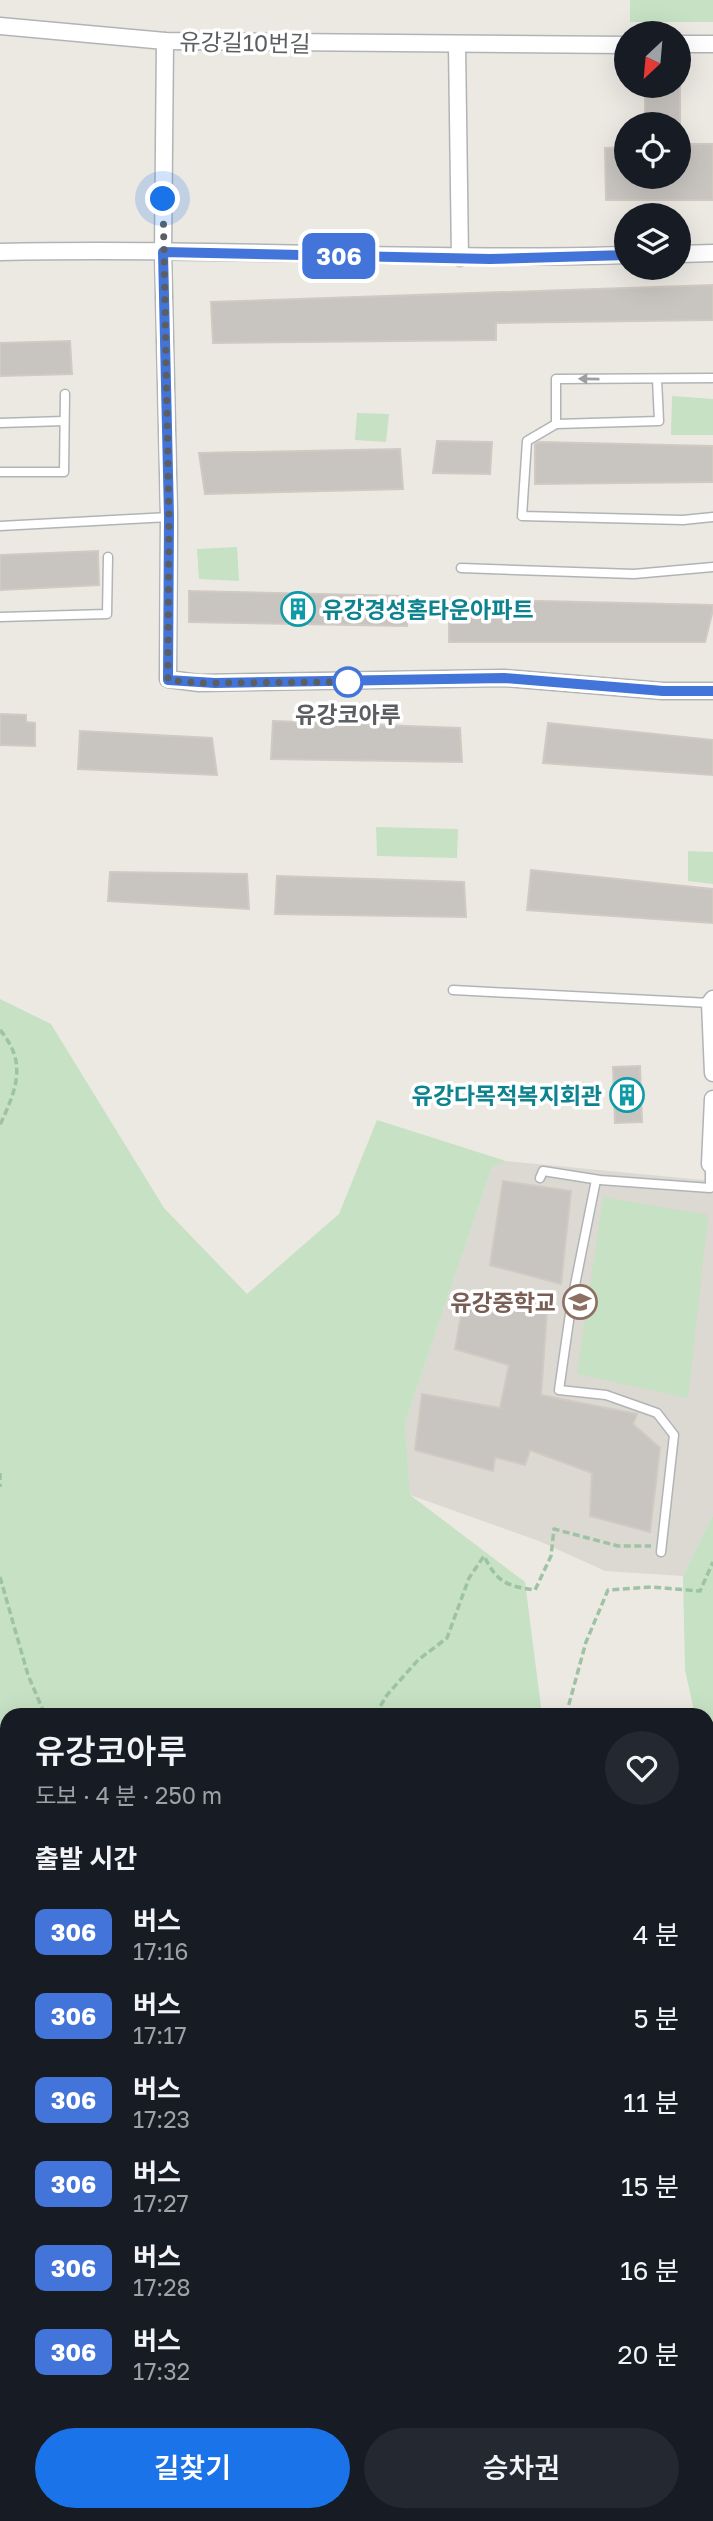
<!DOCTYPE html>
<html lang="ko">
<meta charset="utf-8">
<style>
body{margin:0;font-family:"Golos Text","Noto Sans KR",sans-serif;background:#242831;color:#f1f3f6;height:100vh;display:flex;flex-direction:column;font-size:26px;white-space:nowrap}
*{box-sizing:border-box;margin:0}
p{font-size:23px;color:#9ea1a6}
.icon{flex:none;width:38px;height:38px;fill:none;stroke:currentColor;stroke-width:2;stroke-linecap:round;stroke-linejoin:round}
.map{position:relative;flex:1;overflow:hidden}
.drawer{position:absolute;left:0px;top:1708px;width:714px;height:814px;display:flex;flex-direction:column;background:#171b24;border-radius:21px 21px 0 0;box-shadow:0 7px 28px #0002}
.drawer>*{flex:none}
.badge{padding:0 14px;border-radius:10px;font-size:24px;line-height:46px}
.needle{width:46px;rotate:206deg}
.buttons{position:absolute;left:614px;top:21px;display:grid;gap:14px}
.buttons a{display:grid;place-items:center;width:77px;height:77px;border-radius:50%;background:#171b24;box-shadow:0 7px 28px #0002;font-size:35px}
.you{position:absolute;width:35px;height:35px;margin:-18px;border:5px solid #fff;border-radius:50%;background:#1a73e8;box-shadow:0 0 0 10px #1a73e833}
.map>.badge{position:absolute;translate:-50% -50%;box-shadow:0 0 0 4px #fff}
h2{padding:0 35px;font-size:26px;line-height:63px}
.round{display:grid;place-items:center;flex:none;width:74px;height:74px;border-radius:37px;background:#242831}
.headline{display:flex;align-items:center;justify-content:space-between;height:119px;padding:0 35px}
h1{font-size:33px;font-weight:600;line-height:52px}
.button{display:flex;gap:14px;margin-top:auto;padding:14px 35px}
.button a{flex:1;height:80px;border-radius:42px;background:#1a73e8;color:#fff;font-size:28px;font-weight:600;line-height:80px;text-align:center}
.button a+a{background:#242831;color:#f1f3f6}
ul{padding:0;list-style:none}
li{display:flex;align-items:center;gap:21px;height:84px;padding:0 35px}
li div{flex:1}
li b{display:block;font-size:26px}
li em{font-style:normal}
li .badge{min-width:77px;font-weight:700;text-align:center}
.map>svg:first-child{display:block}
.education{fill:#dcd8d2}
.green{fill:#c6e1c3}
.building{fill:#c8c4c0;stroke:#d0cac2;stroke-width:2}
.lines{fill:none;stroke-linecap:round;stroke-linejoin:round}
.lane-casing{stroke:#b1b4b7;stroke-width:11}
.street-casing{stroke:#b1b4b7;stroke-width:19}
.path{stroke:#9ec3a4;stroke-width:3.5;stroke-dasharray:7 3.5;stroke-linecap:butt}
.lane{stroke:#fff;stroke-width:8}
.street{stroke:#fff;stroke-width:16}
.oneway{fill:#9d9fa1}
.line-casing{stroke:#fff;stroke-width:16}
.line{stroke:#4374d9;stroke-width:10}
.walk{stroke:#5b5f62;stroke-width:7;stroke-dasharray:0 12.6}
.stop-dot{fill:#fff;stroke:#4374d9;stroke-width:3.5}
.labels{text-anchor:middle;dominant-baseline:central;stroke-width:7;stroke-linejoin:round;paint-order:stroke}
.street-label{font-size:23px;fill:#5b5f62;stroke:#fff}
.culture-label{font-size:23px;font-weight:bold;fill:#0d838f;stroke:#fff;text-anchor:start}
.stop-label{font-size:23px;font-weight:bold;fill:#5b5f62;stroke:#fff}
.education-label{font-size:23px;font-weight:bold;fill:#785e54;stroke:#fff;text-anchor:end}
</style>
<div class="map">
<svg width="713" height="2521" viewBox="0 0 713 2521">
<rect width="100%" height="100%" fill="#ece9e3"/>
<path class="education" d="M506,1161l207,20v334l-30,61 -78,-5 -66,-30 -129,-46 -5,-72 87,-256z"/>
<g class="green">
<rect x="630" y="0" width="83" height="22"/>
<path d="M672,396l41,3v36h-42z"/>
<path d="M357,413l32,1 -3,28 -31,-2z"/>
<path d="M237,547l2,34 -40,-2 -2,-30z"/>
<path d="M376,827l82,2 -1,29 -80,-2z"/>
<path d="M688,851l25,1v32l-25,-3z"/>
<path d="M0,999l51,25 113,184 83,86 92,-80 38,-94 129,41 -14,6 -87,256 5,72 115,87 17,133h-535v800h700v-705l5,-15 -5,-23v-57h-12l-10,-45 -2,-94 30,-61v1006h-713v-427l3,-22 -3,-28z"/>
<path d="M603,1197l105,18 -20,183 -111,-24z"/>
</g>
<g class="building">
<rect x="645" y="87" width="35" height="37"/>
<path d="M679,144h34v56h-107l-1,-52 21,-1v30h53z"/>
<path d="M713,285v35l-217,3v17l-283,3 -2,-41z"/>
<path d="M70,341l2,33 -72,2v-33z"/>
<path d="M437,441l55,1 -2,32 -57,-1z"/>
<path d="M539,442l174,4v36l-178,2v-40z"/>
<path d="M400,449l3,40 -198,5 -6,-41z"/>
<path d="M98,551l1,34 -99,5v-35z"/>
<path d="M189,591l219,5 -1,30 -218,-4z"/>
<path d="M449,599l264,6v5l-8,32h-256z"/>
<path d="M0,714l26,1v7l9,1v23l-35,-1z"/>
<path d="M273,721l187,7 2,34 -191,-3z"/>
<path d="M548,723l165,17v35l-170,-12z"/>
<path d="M80,731l132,7 5,37 -139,-6z"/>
<path d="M531,870l182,19v34l-186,-13z"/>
<path d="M110,872l137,2 2,35 -141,-8z"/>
<path d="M277,876l187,6 2,35 -191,-3z"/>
<path d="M640,1066l2,56 -27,1 -2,-56z"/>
<path d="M503,1181l68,10 -10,93 -71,-19z"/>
<path d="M465,1293l70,10 12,7 -6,85 96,19 -4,10 27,24 -10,84 -60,-16 2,-43 -62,-23 -5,15 -30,-8 -2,14 -78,-21 7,-56 78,14 9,-43 -54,-16z"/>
</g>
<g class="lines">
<g class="lane-casing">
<g id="lane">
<path d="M657,379l2,42 -103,3 -29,17 -5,75 161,4 30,-3"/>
<path d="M0,423l64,-2"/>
<path d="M556,424v-45l157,-1"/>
<path d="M0,472h64l1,-78"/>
<path d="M0,526l169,-9"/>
<path d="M461,568l173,6 79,-7"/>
<path d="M0,617l107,-3 1,-57"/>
<path d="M453,990l257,13"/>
<path d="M540,1178l3,-7 57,9 110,8v-24"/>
<path d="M596,1180l-24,120 -13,90 47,5 51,18 17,22 -13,117"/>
</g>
</g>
<g class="street-casing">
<g id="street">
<path d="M0,26l165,15 461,4"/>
<path d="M165,41l-2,211 6,265 -1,162 31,4 305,-5 159,13h50"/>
<path d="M679,44h34"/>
<path d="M457,45l3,213"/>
<path d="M0,252c209,-5 418,9 626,3"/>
<path d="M679,254l34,-1"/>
<path d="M713,999l-3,4 3,70"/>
<path d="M710,1164l3,-65"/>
</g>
</g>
<g class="path">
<path d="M0,1030c28,33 16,60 0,95"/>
<path d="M0,1473v14"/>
<path d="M0,1577l28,98 17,40"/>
<path d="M375,1715l12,-20 31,-35 29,-22 22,-60 15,-22c13,26 22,30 51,34l16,-34 3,-27 64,17h33"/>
<path d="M566,1715l20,-73 22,-52 43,-3 49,4 13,-29"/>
<path d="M707,2217l6,18"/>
<path d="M707,2331l6,-4"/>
<path d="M104,2521l5,-6"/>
</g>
<use href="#lane" class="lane"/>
<use href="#street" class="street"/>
</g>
<defs><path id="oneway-solid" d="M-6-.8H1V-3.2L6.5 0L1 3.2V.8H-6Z" transform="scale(1.75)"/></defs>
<use class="oneway" href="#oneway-solid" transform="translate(589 379) rotate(-179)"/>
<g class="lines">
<g class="line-casing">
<path id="line" d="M626,255l-136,4 -327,-7 6,265 -1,163 47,3 289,-5 159,13h50"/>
</g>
<use href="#line" class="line"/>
<path class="walk" d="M163,199l6,318 -1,163 31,3 149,-1"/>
</g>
<defs>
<g id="building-ring" transform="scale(1.75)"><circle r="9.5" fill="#fff" stroke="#0f9aa8" stroke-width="1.5"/><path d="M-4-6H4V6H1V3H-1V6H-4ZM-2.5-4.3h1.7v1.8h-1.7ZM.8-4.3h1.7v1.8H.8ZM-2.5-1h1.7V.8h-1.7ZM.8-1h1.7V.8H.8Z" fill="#0f9aa8"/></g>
<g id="school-ring" transform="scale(1.75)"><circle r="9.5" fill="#fff" stroke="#8d6e63" stroke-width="1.5"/><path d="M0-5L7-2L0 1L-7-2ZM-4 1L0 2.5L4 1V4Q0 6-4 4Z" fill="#8d6e63"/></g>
</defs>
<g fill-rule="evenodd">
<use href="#building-ring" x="298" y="609"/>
<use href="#building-ring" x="627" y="1095"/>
<use href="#school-ring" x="580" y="1302"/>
</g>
<circle class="stop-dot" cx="348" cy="682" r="14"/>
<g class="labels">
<g class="street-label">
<text transform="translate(245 42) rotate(1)">유강길10번길</text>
</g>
<g class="culture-label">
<text x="322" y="609">유강경성홈타운아파트</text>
<text x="602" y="1095" text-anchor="end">유강다목적복지회관</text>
</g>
<g class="stop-label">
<text x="348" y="714">유강코아루</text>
</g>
<g class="education-label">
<text x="556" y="1302">유강중학교</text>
</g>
</g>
</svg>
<div class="buttons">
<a><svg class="needle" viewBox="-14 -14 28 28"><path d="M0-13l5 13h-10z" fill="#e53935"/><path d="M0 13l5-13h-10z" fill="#9ea1a6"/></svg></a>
<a><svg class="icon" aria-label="locate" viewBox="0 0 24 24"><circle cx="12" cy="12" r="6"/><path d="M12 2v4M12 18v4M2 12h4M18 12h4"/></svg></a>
<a><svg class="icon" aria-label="layers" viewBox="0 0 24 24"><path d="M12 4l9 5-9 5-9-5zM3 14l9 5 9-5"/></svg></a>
</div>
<div class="you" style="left:163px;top:199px"></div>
<b class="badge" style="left:339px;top:256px;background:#4374d9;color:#fff">306</b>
<section class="drawer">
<div class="headline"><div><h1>유강코아루</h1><p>도보 · 4 분 · 250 m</p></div><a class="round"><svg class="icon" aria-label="heart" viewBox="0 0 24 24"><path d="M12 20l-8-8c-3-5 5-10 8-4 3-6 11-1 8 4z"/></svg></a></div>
<h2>출발 시간</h2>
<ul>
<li><span class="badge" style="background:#4374d9;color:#fff">306</span><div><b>버스</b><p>17:16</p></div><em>4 분</em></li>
<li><span class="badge" style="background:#4374d9;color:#fff">306</span><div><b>버스</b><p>17:17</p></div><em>5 분</em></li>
<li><span class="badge" style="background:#4374d9;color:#fff">306</span><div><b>버스</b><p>17:23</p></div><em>11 분</em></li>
<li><span class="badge" style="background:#4374d9;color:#fff">306</span><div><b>버스</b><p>17:27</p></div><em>15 분</em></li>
<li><span class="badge" style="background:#4374d9;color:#fff">306</span><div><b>버스</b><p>17:28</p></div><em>16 분</em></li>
<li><span class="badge" style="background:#4374d9;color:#fff">306</span><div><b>버스</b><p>17:32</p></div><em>20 분</em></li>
</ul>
<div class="button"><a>길찾기</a><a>승차권</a></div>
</section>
</div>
